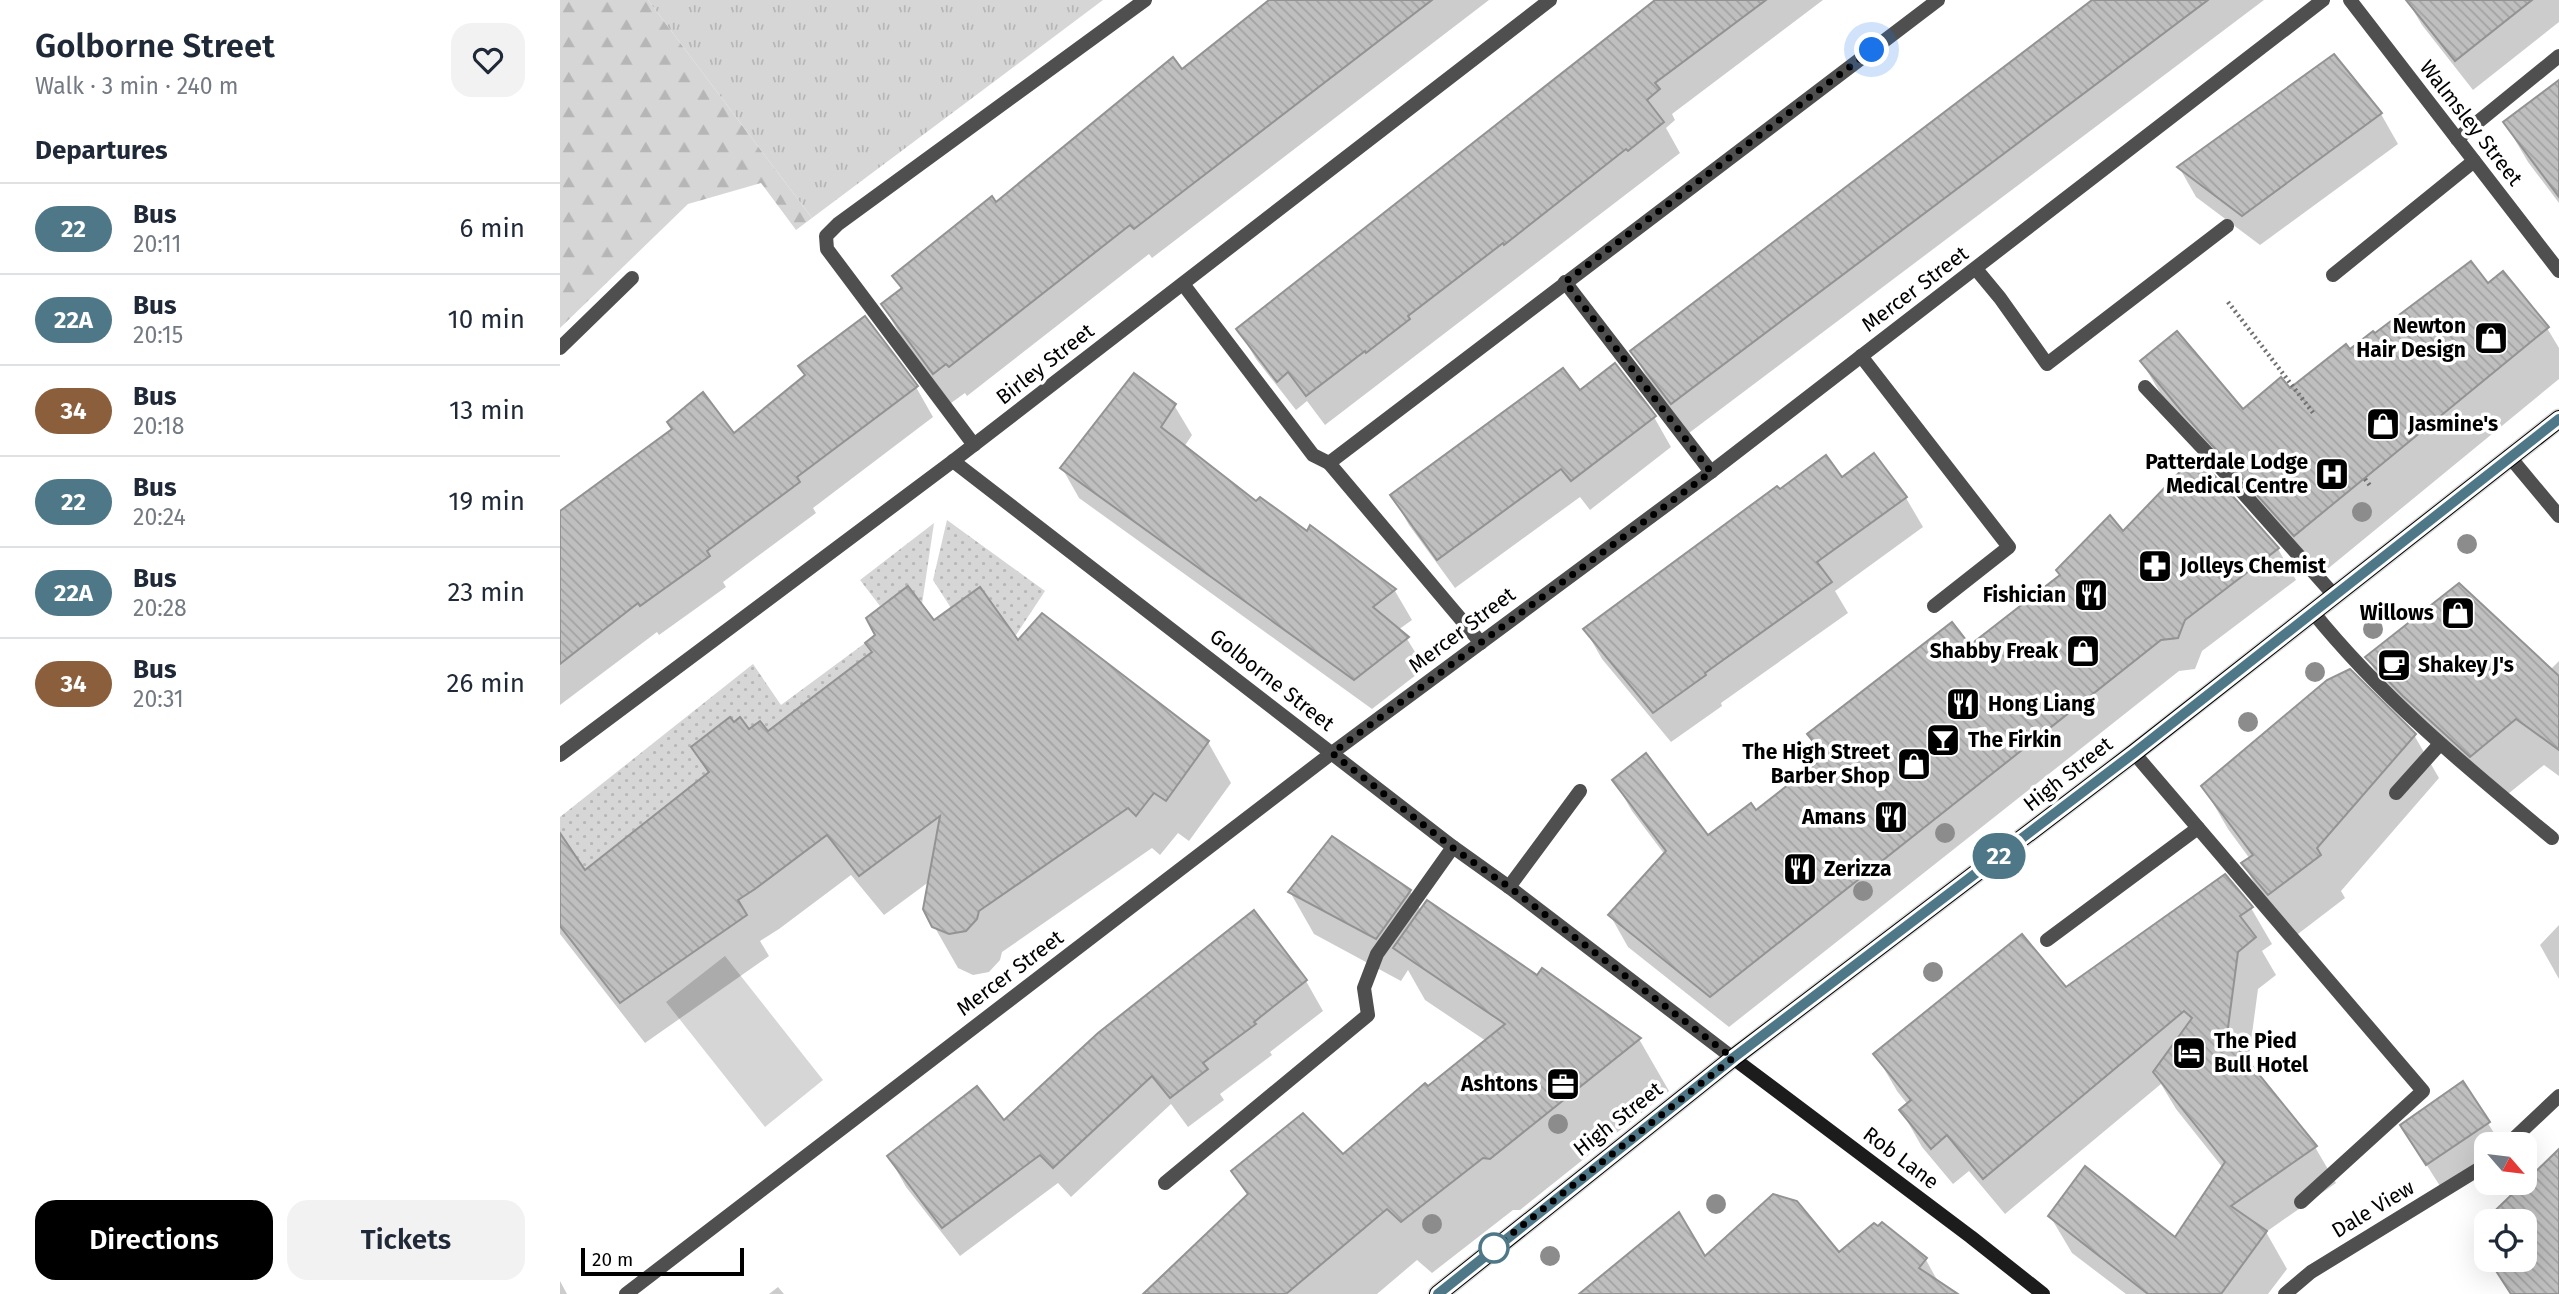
<!DOCTYPE html>
<meta charset="utf-8">
<style>
body{margin:0;font-family:"Fira Sans",sans-serif;background:#f2f2f3;color:#1f2937;height:100vh;display:flex;flex-direction:column;font-size:26px;white-space:nowrap}
*{box-sizing:border-box;margin:0}
p{font-size:23px;color:#747a83}
.icon{flex:none;width:38px;height:38px;fill:none;stroke:currentColor;stroke-width:2;stroke-linecap:round;stroke-linejoin:round}
.map{position:relative;flex:1;overflow:hidden}
.side{display:flex;flex-direction:column;background:#fff;width:560px}
.side>*{flex:none}
.badge{padding:0 14px;border-radius:23px;font-size:24px;line-height:46px}
.needle{width:46px;rotate:118deg}
.controls{position:absolute;left:1914px;top:1132px;display:grid;gap:14px}
.controls a{display:grid;place-items:center;width:63px;height:63px;border-radius:14px;background:#fff;box-shadow:0 7px 28px #0002;font-size:35px}
.scale{position:absolute;left:21px;bottom:18px;width:163px;box-sizing:border-box;padding-left:7px;border:4px solid #000;border-top:0;font-size:19px;line-height:24px;white-space:nowrap;color:#000;-webkit-text-stroke:5px #fff;paint-order:stroke}
.you{position:absolute;width:35px;height:35px;margin:-18px;border:5px solid #fff;border-radius:50%;background:#1a73e8;box-shadow:0 0 0 10px #1a73e833}
.map>.badge{position:absolute;translate:-50% -50%;box-shadow:0 0 0 4px #fff}
h2{padding:0 35px;font-size:26px;line-height:63px}
.round{display:grid;place-items:center;flex:none;width:74px;height:74px;border-radius:21px;background:#f2f2f3}
.overview{display:flex;align-items:center;justify-content:space-between;height:119px;padding:0 35px}
h1{font-size:33px;font-weight:600;line-height:52px}
.cta{display:flex;gap:14px;margin-top:auto;padding:14px 35px}
.cta a{flex:1;height:80px;border-radius:21px;background:#000;color:#fff;font-size:28px;font-weight:600;line-height:80px;text-align:center}
.cta a+a{background:#f2f2f3;color:#1f2937}
ul{padding:0;list-style:none}
li{display:flex;align-items:center;gap:21px;height:91px;padding:0 35px;border-top:2px solid #e0e1e3}
li div{flex:1}
li b{display:block;font-size:26px}
li em{font-style:normal}
li .badge{min-width:77px;font-weight:700;text-align:center}
main{display:flex;flex:1;min-height:0}
.map>svg:first-child{display:block}
.grass{fill:url(#grass-dots)}
.forest{fill:url(#forest-firs)}
.park{fill:url(#park-tufts)}
.garden{fill:#d6d6d6}
.shadow{fill:#0003}
.building{fill:url(#building-back-hatch);stroke:#939393;stroke-width:2}
.lines{fill:none;stroke-linecap:round;stroke-linejoin:round}
.primary-casing{stroke:#dbdbdb;stroke-width:21}
.path{stroke:#717171;stroke-width:4.5;stroke-dasharray:2 3.5;stroke-linecap:butt}
.lane{stroke:#4f4f4f;stroke-width:14}
.street{stroke:#4f4f4f;stroke-width:14}
.secondary{stroke:#1c1c1c;stroke-width:14}
.primary{stroke:#000;stroke-width:18}
.tree{fill:#8c8c8c}
.line-casing{stroke:#fff;stroke-width:16}
.line{stroke:#4e7888;stroke-width:10}
.walk{stroke:#000;stroke-width:7;stroke-dasharray:0 12.6}
.stop-dot{fill:#fff;stroke:#4e7888;stroke-width:3.5}
.labels{text-anchor:middle;dominant-baseline:central;stroke-width:7;stroke-linejoin:round;paint-order:stroke}
.street-label{font-size:21px;fill:#000;stroke:#fff}
.poi-label{font-size:21px;font-weight:bold;fill:#000;stroke:#fff;text-anchor:end}
</style>
<main>
<section class="side">
<div class="overview"><div><h1>Golborne Street</h1><p>Walk · 3 min · 240 m</p></div><a class="round"><svg class="icon" aria-label="heart" viewBox="0 0 24 24"><path d="M12 20l-8-8c-3-5 5-10 8-4 3-6 11-1 8 4z"/></svg></a></div>
<h2>Departures</h2>
<ul>
<li><span class="badge" style="background:#4e7888;color:#fff">22</span><div><b>Bus</b><p>20:11</p></div><em>6 min</em></li>
<li><span class="badge" style="background:#4e7888;color:#fff">22A</span><div><b>Bus</b><p>20:15</p></div><em>10 min</em></li>
<li><span class="badge" style="background:#8b5e3c;color:#fff">34</span><div><b>Bus</b><p>20:18</p></div><em>13 min</em></li>
<li><span class="badge" style="background:#4e7888;color:#fff">22</span><div><b>Bus</b><p>20:24</p></div><em>19 min</em></li>
<li><span class="badge" style="background:#4e7888;color:#fff">22A</span><div><b>Bus</b><p>20:28</p></div><em>23 min</em></li>
<li><span class="badge" style="background:#8b5e3c;color:#fff">34</span><div><b>Bus</b><p>20:31</p></div><em>26 min</em></li>
</ul>
<div class="cta"><a>Directions</a><a>Tickets</a></div>
</section>
<div class="map">
<svg width="1999" height="1294" viewBox="0 0 1999 1294">
<defs>
<pattern id="grass-dots" width="8" height="8" patternUnits="userSpaceOnUse" patternTransform="scale(1.75)"><rect width="8" height="8" fill="#d6d6d6"/><path d="M2 2h.1M6 6h.1" fill="none" stroke="#b6b6b6" stroke-width="1.8" stroke-linecap="round"/></pattern>
<pattern id="forest-firs" width="22" height="20" patternUnits="userSpaceOnUse" patternTransform="scale(1.75)"><rect width="22" height="20" fill="#d6d6d6"/><path d="M5 1l3.5 6h-7zM16 11l3.5 6h-7z" fill="#b6b6b6"/></pattern>
<pattern id="park-tufts" width="24" height="20" patternUnits="userSpaceOnUse" patternTransform="scale(1.75)"><rect width="24" height="20" fill="#d6d6d6"/><path d="M3 7l-1-3M5 7V3M7 7l1-3M15 17l-1-3M17 17v-4M19 17l1-3" fill="none" stroke="#b6b6b6"/></pattern>
<pattern id="building-back-hatch" width="6" height="6" patternUnits="userSpaceOnUse" patternTransform="scale(1.75)"><rect width="6" height="6" fill="#bfbfbf"/><path d="M-1 5l2 2M0 0l6 6M5-1l2 2" fill="none" stroke="#a2a2a2"/></pattern>
</defs>
<rect width="100%" height="100%" fill="#fff"/>
<g class="grass">
<path d="M387,520l98,71 -52,79 8,-54 -21,-29 -29,21 -18,-28z"/>
<path d="M374,523l-12,81 -14,-18 -28,20 -20,-26z"/>
<path d="M305,643l7,9 -104,79 -8,-10 -11,8 -9,-12 -6,5 -5,-5 -38,30 18,25 -124,98 -18,-27 -7,4v-30l193,-153 28,41z"/>
</g>
<path class="forest" d="M0,0h88l164,218 -16,12 -35,-47 -73,21 -128,124z"/>
<path class="park" d="M88,0h455l-291,218z"/>
<path class="garden" d="M165,956l98,124 -58,47 -99,-125z"/>
<g class="shadow">
<path d="M708,0h221l-337,258 -3,-4 -182,142 -2,-3 -14,10 -51,-68 -17,-30 19,-15 -7,-13 287,-205 85,-68 -2,-2z"/>
<path d="M1098,0h165l-151,114 3,6 -9,8 14,25 -355,272 -18,-24 -11,9 -40,-51 -18,-30z"/>
<path d="M1536,0h168l-575,433 -40,-52 -17,-30z"/>
<path d="M1847,0h152v22l-86,68 -51,-65z"/>
<path d="M1999,82v121l-31,-41 -23,-39z"/>
<path d="M1821,114l17,30 -138,101 -64,-48 -17,-30z"/>
<path d="M1927,285l60,43 12,20v31l-240,197 -153,-173 -24,-41 100,49 48,-21 85,-55z"/>
<path d="M356,387l17,30 -120,91 3,5 -93,69 3,5 -67,48 -2,-3 -97,73v-188l174,-81z"/>
<path d="M1020,393l74,24 17,30 -81,63 -10,-13 -125,91 -46,-63 -17,-30z"/>
<path d="M614,405l18,30 -8,12 73,56 50,31 4,-6 84,63 17,29 -14,10 9,9 18,29 -53,41 -293,-211 -17,-30z"/>
<path d="M1636,457l82,92 18,31 -94,71 -7,18 -16,2 -450,356 -101,-80 -18,-32 55,-60 -33,-44 -18,-31 94,57 48,-25 68,-53 -15,-25 161,-86 153,-114z"/>
<path d="M1282,479l64,19 17,29 -88,64 13,22 -127,90 1,3 -51,36 -69,-83 -17,-30 195,-138z"/>
<path d="M374,622l84,21 190,99 23,41 -42,58 -11,-8 -18,22 -8,-7 -150,104 -2,8 -11,12 -16,3 -15,-7 -24,-42 -4,-45 -46,34 -33,-40 -72,54 -19,12 9,15 -124,87 -85,-109v-84l25,22 124,-97 -16,-28 56,-15 19,2 105,-80 -6,-11z"/>
<path d="M1807,657l183,13 9,-9v115l-15,-11 -46,37 -104,-98z"/>
<path d="M1854,735l25,43 -98,113 4,7 -51,39 -26,-31 -25,-42 7,-5 -22,-30 -25,-43z"/>
<path d="M850,891l11,20 218,128 30,52 -149,119h-7l-81,63 -15,-13 -40,34h-232l103,-98 -14,-25 108,-15 144,-115 -61,-41 -17,-30 -7,11 -87,-47 -24,-42z"/>
<path d="M1691,908l21,36 -10,7 14,24 -18,14 -10,75 67,83 21,36 -70,49 21,37 -19,25h-142l-54,-41 -22,-37 125,24 48,-72 -47,-59 -15,-25 -156,130 -36,-43 -16,13 -31,-37 -21,-37 7,-5 -11,-14 -21,-36 190,-65z"/>
<path d="M694,913l52,68 17,30 -53,41 2,3 -52,39 4,6 -36,27 -17,-23 -100,93 -13,-14 -98,73 -54,-69 -17,-30 115,-34z"/>
<path d="M1999,925v54l-19,-34z"/>
<path d="M1903,1084l38,60h-14v22l-42,28 -43,-68z"/>
<path d="M1279,1255l87,5 19,34h-365l124,-35z"/>
<path d="M0,1281l7,13h-7z"/>
<path d="M218,1287l6,7h-15z"/>
</g>
<g class="building">
<path d="M709,0h163l-298,229 -4,-4 -181,142 -3,-3 -13,10 -52,-70 21,-16 -10,-12 100,-80 4,6 177,-145 9,12z"/>
<path d="M1095,0h111l-111,83 5,6 -13,11 17,22 -36,29 -2,-2 -122,96 -1,-2 -95,73 2,3 -44,34 -1,-2 -59,45 -18,-24 -11,10 -41,-53z"/>
<path d="M1532,0h116l-537,404 -41,-53z"/>
<path d="M1846,0h126l-77,61z"/>
<path d="M1774,54l48,59 -140,103 -65,-49z"/>
<path d="M1999,80v117l-56,-75z"/>
<path d="M1911,261l17,22 15,-12 46,56 -255,209 -111,-123 -43,-52 37,-30 66,78 38,-32 9,11 56,-44 4,5 23,-18 2,2z"/>
<path d="M305,316l53,70 -121,91 3,5 -93,69 3,5 -70,50 -2,-3 -78,61v-153l112,-82 -5,-7 36,-30 31,41 71,-58 -7,-9z"/>
<path d="M1055,363l41,53 -85,65 -10,-12 -124,91 -47,-65 173,-127 17,22z"/>
<path d="M574,373l42,31 -15,23 95,74 4,-4 47,34 3,-6 86,64 -23,18 36,30 -55,43 -294,-212z"/>
<path d="M1314,453l33,44 -90,65 15,20 -127,91 1,2 -53,38 -70,-84 194,-143 3,3 46,-34 16,22z"/>
<path d="M1636,455l83,93 -94,72 -7,18 -17,2 -451,357 -102,-82 58,-64 -54,-71 34,-27 62,82 43,-32 5,7 69,-54 -18,-22 145,-112 18,23 90,-70 -4,-5 54,-55 13,16z"/>
<path d="M1899,583l100,93v74l-43,-31 -46,38 -67,-61 -38,-39z"/>
<path d="M348,586l26,34 46,-33 38,53 24,-27 167,128 -43,60 -12,-8 -18,23 -8,-8 -149,103 -2,8 -11,12 -17,3 -17,-7 -9,-18 17,-93 -81,60 -32,-41 -72,54 -17,11 9,15 -127,88 -60,-77v-93l25,37 124,-98 -18,-25 39,-30 4,5 6,-5 9,12 11,-8 8,10 104,-79 -7,-9 10,-8 -9,-17z"/>
<path d="M1790,669l66,65 -99,114 4,7 -53,40 -27,-32 12,-8 -52,-69 126,-106z"/>
<path d="M772,836l79,54 -35,49 -88,-47z"/>
<path d="M1665,874l28,33 -13,9 16,21 -18,15 -11,83 90,111 -86,60 36,25 -46,63h-73l-100,-78 37,-50 90,71 50,-75 -72,-90 39,-54 -8,-7 -201,168 -36,-44 -16,14 -32,-39 12,-10 -38,-46 149,-120 44,53z"/>
<path d="M867,900l110,75 5,-7 99,70 -151,121 -7,-1 -82,64 -14,-13 -101,85h-143l105,-100 -17,-23 72,-58 40,41 82,-71 3,3 77,-62 -112,-76z"/>
<path d="M694,910l53,70 -53,42 2,2 -53,39 5,6 -38,29 -18,-22 -99,92 -13,-13 -98,73 -55,-72 90,-70 27,34 94,-87z"/>
<path d="M1903,1081l27,41 -64,43 -26,-40z"/>
<path d="M1999,1149v145h-48l-22,-34h36v-38h-38v35l-8,-11 7,-9 -9,-9z"/>
<path d="M1213,1194l24,7 42,51 35,-29 4,3 4,-4 45,36 -8,10 39,26h-379l100,-82 26,44z"/>
</g>
<g class="lines">
<g class="primary-casing">
<path id="primary" d="M878,1294l295,-236 401,-305 425,-334"/>
</g>
<g class="path">
<path d="M1668,302l86,112"/>
<path d="M1805,479l6,8"/>
</g>
<g class="lane">
<path d="M1897,139l102,-83"/>
<path d="M1416,269l24,29 47,66 180,-138"/>
<path d="M1773,275l141,-114"/>
<path d="M1005,282l146,190"/>
<path d="M623,284l130,171 16,8 609,-463"/>
<path d="M0,348l72,-70"/>
<path d="M1301,356l148,191 -75,59"/>
<path d="M1585,387l67,71 121,136"/>
<path d="M414,445l-147,-196 -1,-13 12,-12 307,-224"/>
<path d="M1949,456l50,60"/>
<path d="M769,463l152,180"/>
<path d="M1752,611c71,88 153,155 240,227"/>
<path d="M1574,753l289,338 -122,111"/>
<path d="M1836,793l43,-48"/>
<path d="M949,887l71,-96"/>
<path d="M1487,940l151,-112"/>
<path d="M605,1183l203,-168 -4,-27 13,-34 76,-107"/>
</g>
<g class="street">
<path d="M1790,0l209,271"/>
<path d="M393,461l500,386 56,40 224,171"/>
<path d="M0,755l393,-294 597,-461"/>
<path d="M1948,1144l51,-48"/>
<path d="M66,1294l706,-541 379,-281 612,-472"/>
<path d="M1725,1294l26,-22 176,-108"/>
</g>
<path class="secondary" d="M1173,1058l238,179 72,57"/>
<use href="#primary" class="primary"/>
</g>
<g class="tree">
<circle cx="1802" cy="512" r="10"/>
<circle cx="1907" cy="544" r="10"/>
<circle cx="1813" cy="629" r="10"/>
<circle cx="1755" cy="672" r="10"/>
<circle cx="1688" cy="722" r="10"/>
<circle cx="1385" cy="833" r="10"/>
<circle cx="1303" cy="891" r="10"/>
<circle cx="1373" cy="972" r="10"/>
<circle cx="998" cy="1124" r="10"/>
<circle cx="1156" cy="1204" r="10"/>
<circle cx="872" cy="1224" r="10"/>
<circle cx="990" cy="1256" r="10"/>
</g>
<g class="lines">
<g class="line-casing">
<path id="line" d="M878,1294l295,-236 401,-305 425,-334"/>
</g>
<use href="#line" class="line"/>
<path class="walk" d="M934,1248l239,-190 -224,-171 -56,-39 -121,-95 379,-281 -146,-190 307,-232"/>
</g>
<defs>
<g id="shop-square" transform="scale(1.75)"><rect x="-9" y="-9" width="18" height="18" rx="4" fill="#000" stroke="#fff"/><path d="M-5-2.5h2.3a2.7 3.5 0 0 1 5.4 0H5L5.5 6h-11ZM-1.5-2.5h3a1.5 2.3 0 0 0-3 0Z" fill="#fff"/></g>
<g id="hospital-square" transform="scale(1.75)"><rect x="-9" y="-9" width="18" height="18" rx="4" fill="#000" stroke="#fff"/><path d="M-5-5h3v3.5h4V-5h3V5h-3V1.5h-4V5h-3Z" fill="#fff"/></g>
<g id="pharmacy-square" transform="scale(1.75)"><rect x="-9" y="-9" width="18" height="18" rx="4" fill="#000" stroke="#fff"/><path d="M-2-6h4v4h4v4h-4v4h-4v-4h-4v-4h4Z" fill="#fff"/></g>
<g id="restaurant-square" transform="scale(1.75)"><rect x="-9" y="-9" width="18" height="18" rx="4" fill="#000" stroke="#fff"/><path d="M-5-6h1v4h1v-4h1v4h1v-4h1v5L-1.5 .5V6h-2V.5L-5-1ZM5-6V6H3V1.5H1.5Q1.5-4 5-6Z" fill="#fff"/></g>
<g id="cafe-square" transform="scale(1.75)"><rect x="-9" y="-9" width="18" height="18" rx="4" fill="#000" stroke="#fff"/><path d="M-5.5-4.5H6V0H3Q3 3.5 0 3.5H-2.5Q-5.5 3.5-5.5 0ZM3-3.2v2h1.7v-2ZM-6 4.5H4V6H-6Z" fill="#fff"/></g>
<g id="bar-square" transform="scale(1.75)"><rect x="-9" y="-9" width="18" height="18" rx="4" fill="#000" stroke="#fff"/><path d="M-6-5H6L.8 .8V4.5H3.5V6h-7V4.5H-.8V.8Z" fill="#fff"/></g>
<g id="hotel-square" transform="scale(1.75)"><rect x="-9" y="-9" width="18" height="18" rx="4" fill="#000" stroke="#fff"/><path d="M-6-4.5h1.5V1H6V5H4.5V3h-9V5H-6ZM-4 0a1.8 1.8 0 1 1 3.6 0ZM.5 0V-2.5h3Q6-2.5 6 0Z" fill="#fff"/></g>
<g id="office-square" transform="scale(1.75)"><rect x="-9" y="-9" width="18" height="18" rx="4" fill="#000" stroke="#fff"/><path d="M-6-3h4V-5.5h4V-3h4V5H-6ZM-1-4.5V-3h2v-1.5ZM-6 0V1H6V0Z" fill="#fff"/></g>
</defs>
<g fill-rule="evenodd">
<use href="#shop-square" x="1931" y="338"/>
<use href="#shop-square" x="1823" y="424"/>
<use href="#hospital-square" x="1772" y="474"/>
<use href="#pharmacy-square" x="1595" y="566"/>
<use href="#restaurant-square" x="1531" y="595"/>
<use href="#shop-square" x="1898" y="613"/>
<use href="#shop-square" x="1523" y="651"/>
<use href="#cafe-square" x="1834" y="665"/>
<use href="#restaurant-square" x="1403" y="704"/>
<use href="#bar-square" x="1383" y="740"/>
<use href="#shop-square" x="1354" y="764"/>
<use href="#restaurant-square" x="1331" y="817"/>
<use href="#restaurant-square" x="1240" y="869"/>
<use href="#hotel-square" x="1629" y="1053"/>
<use href="#office-square" x="1003" y="1084"/>
</g>
<circle class="stop-dot" cx="934" cy="1248" r="14"/>
<g class="labels">
<g class="street-label">
<text transform="translate(1911 123) rotate(52)">Walmsley Street</text>
<text transform="translate(1355 289) rotate(-37)">Mercer Street</text>
<text transform="translate(485 364) rotate(-38)">Birley Street</text>
<text transform="translate(902 630) rotate(-37)">Mercer Street</text>
<text transform="translate(712 680) rotate(38)">Golborne Street</text>
<text transform="translate(1508 774) rotate(-38)">High Street</text>
<text transform="translate(450 973) rotate(-37)">Mercer Street</text>
<text transform="translate(1058 1119) rotate(-38)">High Street</text>
<text transform="translate(1341 1158) rotate(37)">Rob Lane</text>
<text transform="translate(1813 1209) rotate(-31)">Dale View</text>
</g>
<g class="poi-label">
<text x="1906" y="326">Newton<tspan x="1906" dy="24">Hair Design</tspan></text>
<text x="1848" y="424" text-anchor="start">Jasmine's</text>
<text x="1748" y="462">Patterdale Lodge<tspan x="1748" dy="24">Medical Centre</tspan></text>
<text x="1620" y="566" text-anchor="start">Jolleys Chemist</text>
<text x="1506" y="595">Fishician</text>
<text x="1874" y="613">Willows</text>
<text x="1498" y="651">Shabby Freak</text>
<text x="1858" y="665" text-anchor="start">Shakey J's</text>
<text x="1428" y="704" text-anchor="start">Hong Liang</text>
<text x="1408" y="740" text-anchor="start">The Firkin</text>
<text x="1330" y="752">The High Street<tspan x="1330" dy="24">Barber Shop</tspan></text>
<text x="1306" y="817">Amans</text>
<text x="1264" y="869" text-anchor="start">Zerizza</text>
<text x="1654" y="1041" text-anchor="start">The Pied<tspan x="1654" dy="24">Bull Hotel</tspan></text>
<text x="978" y="1084">Ashtons</text>
</g>
</g>
</svg>
<div class="controls">
<a><svg class="needle" viewBox="-14 -14 28 28"><path d="M0-13l5 13h-10z" fill="#e53935"/><path d="M0 13l5-13h-10z" fill="#747a83"/></svg></a>
<a><svg class="icon" aria-label="locate" viewBox="0 0 24 24"><circle cx="12" cy="12" r="6"/><path d="M12 2v4M12 18v4M2 12h4M18 12h4"/></svg></a>
</div>
<div class="scale">20 m</div>
<div class="you" style="left:1312px;top:50px"></div>
<b class="badge" style="left:1439px;top:856px;background:#4e7888;color:#fff">22</b>
</div>
</main>
